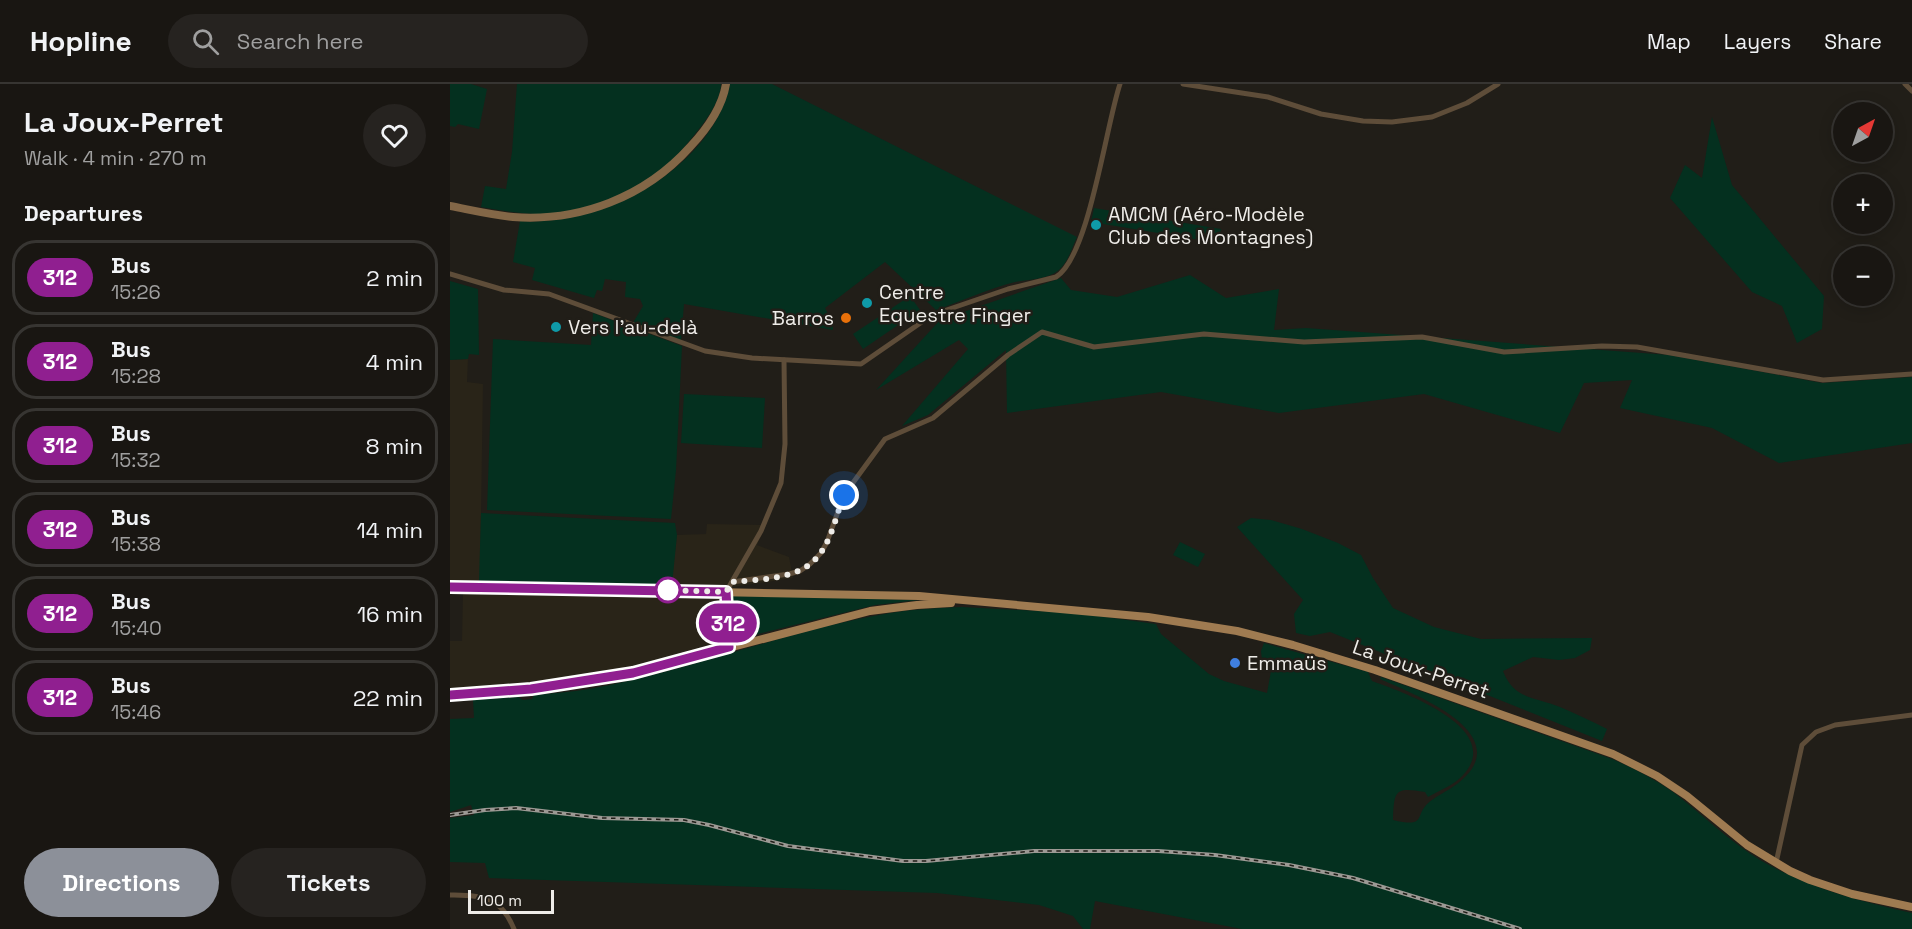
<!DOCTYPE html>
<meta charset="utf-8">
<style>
body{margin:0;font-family:"Space Grotesk",sans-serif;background:#262320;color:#f1f3f6;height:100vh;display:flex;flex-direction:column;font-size:22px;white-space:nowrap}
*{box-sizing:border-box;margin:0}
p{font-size:20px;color:#9f9f9f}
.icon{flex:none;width:33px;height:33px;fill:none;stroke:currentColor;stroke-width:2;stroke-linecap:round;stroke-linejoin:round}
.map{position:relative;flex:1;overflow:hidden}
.panel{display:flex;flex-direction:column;background:#191612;width:450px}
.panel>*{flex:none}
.badge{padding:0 12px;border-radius:20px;font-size:21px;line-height:39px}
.needle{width:39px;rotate:40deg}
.fabs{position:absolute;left:1383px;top:18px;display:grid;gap:12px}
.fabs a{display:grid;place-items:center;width:60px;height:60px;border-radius:50%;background:#191612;box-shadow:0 3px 15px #0003,0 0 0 2px #373532;font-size:30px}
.scale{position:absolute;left:18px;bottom:15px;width:86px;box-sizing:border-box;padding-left:6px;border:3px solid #eeece8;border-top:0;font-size:16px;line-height:21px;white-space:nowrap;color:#eeece8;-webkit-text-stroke:4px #211e18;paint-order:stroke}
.you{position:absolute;width:30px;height:30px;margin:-15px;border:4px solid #fff;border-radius:50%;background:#1a73e8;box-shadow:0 0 0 9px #1a73e833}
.map>.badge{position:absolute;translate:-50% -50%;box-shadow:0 0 0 3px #fff}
h2{padding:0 24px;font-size:22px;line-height:54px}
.round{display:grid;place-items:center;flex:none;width:63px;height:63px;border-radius:32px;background:#262320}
.headline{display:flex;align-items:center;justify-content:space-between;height:102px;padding:0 24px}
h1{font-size:28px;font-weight:700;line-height:45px}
.button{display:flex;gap:12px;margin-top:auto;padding:12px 24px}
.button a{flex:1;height:69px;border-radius:36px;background:#8c9099;color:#fff;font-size:24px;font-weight:700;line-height:69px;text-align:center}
.button a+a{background:#262320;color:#f1f3f6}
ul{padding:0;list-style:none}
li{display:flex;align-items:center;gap:18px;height:75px;margin:0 12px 9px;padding:0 12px;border:3px solid #373532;border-radius:24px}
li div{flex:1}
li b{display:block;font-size:22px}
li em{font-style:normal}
li .badge{min-width:66px;font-weight:700;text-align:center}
header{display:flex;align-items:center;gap:36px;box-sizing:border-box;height:84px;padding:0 30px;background:#191612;border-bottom:2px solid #373532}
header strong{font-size:28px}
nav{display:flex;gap:33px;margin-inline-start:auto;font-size:21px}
.search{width:420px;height:54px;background:#262320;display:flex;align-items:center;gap:15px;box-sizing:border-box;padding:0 21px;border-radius:33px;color:#9f9f9f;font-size:22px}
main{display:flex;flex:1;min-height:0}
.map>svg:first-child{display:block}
.built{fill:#292418}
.green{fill:#04301f}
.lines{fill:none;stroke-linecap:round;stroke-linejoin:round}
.street{stroke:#5e4d39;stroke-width:5}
.secondary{stroke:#836747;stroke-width:8}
.primary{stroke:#9f7b51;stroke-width:8}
.rail-casing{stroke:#9c9994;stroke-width:4}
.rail{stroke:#211e18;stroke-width:1.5;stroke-dasharray:4.5;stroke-linecap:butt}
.line-casing{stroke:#fff;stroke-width:14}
.line{stroke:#901f90;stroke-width:9}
.walk{stroke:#eeece8;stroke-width:6;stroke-dasharray:0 10.8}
.culture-dot{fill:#0f9aa8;stroke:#211e18;stroke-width:2}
.food-dot{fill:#e8710a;stroke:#211e18;stroke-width:2}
.stop-dot{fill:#fff;stroke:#901f90;stroke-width:3}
.shop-dot{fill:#3f7fe0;stroke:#211e18;stroke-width:2}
.labels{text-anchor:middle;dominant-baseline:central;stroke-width:5;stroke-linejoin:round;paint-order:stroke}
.poi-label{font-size:20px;fill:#eeece8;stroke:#211e18;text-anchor:start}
.street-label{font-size:20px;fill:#eeece8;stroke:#211e18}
</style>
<header>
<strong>Hopline</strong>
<div class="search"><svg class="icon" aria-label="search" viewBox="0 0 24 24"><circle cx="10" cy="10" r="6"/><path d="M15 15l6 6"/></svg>Search here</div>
<nav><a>Map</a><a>Layers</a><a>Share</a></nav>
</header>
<main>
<section class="panel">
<div class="headline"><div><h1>La Joux-Perret</h1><p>Walk · 4 min · 270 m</p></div><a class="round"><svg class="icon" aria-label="heart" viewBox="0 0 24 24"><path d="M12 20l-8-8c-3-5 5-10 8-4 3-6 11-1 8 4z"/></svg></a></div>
<h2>Departures</h2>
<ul>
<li><span class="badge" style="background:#901f90;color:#fff">312</span><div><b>Bus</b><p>15:26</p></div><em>2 min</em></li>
<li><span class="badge" style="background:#901f90;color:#fff">312</span><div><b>Bus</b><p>15:28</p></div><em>4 min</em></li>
<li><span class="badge" style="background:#901f90;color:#fff">312</span><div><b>Bus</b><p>15:32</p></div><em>8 min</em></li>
<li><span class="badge" style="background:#901f90;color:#fff">312</span><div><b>Bus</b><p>15:38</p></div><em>14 min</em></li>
<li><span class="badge" style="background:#901f90;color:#fff">312</span><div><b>Bus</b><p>15:40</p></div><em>16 min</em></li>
<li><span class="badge" style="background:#901f90;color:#fff">312</span><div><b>Bus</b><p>15:46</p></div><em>22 min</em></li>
</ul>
<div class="button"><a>Directions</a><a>Tickets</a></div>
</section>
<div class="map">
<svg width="1462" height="845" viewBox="0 0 1462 845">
<rect width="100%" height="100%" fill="#211e18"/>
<path class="built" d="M18,275l-1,23 16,2 -3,197 191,4 6,-50 29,-1 1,-10 59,1 -9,20 32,12 4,21 -60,9 2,54 -10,3 -102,28 -80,11 -93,8v-50h12l1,-50 -13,-1v-230z"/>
<g class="green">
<path d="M0,0h21l16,5 -8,40 -21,-5 -3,3 -5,-1z"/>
<path d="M67,0h204c-1,20 -18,40 -30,55 -14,17 -31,36 -50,47 -19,11 -56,24 -78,27 -26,3 -55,-1 -82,-6l4,-21 21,3 6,-37z"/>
<path d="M280,0h42l305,153c-5,11 -9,25 -18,33 -12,10 -30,9 -44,12 -27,7 -53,19 -79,28l-51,-48 -60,46 8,15v7l-149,-26 -3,37 -46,-16 -1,-4 9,-15 -3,-7 -15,-2 1,-15 -21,-3 -3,12 -5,-1 -3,8 -62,-18 3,-12 -22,-6 7,-41c82,6 192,-52 210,-137z"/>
<path d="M1262,33l20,68 92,111 -2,33 -25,14 -15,-37 -30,-14 -82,-94 15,-33 17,13z"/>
<path d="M644,124l127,21 -2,14 -128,-21z"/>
<path d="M740,191l36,23 53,-9 -5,41 32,-2 363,27 153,28 90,-6v66l-133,20 -67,-35 -92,-20 12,-28 -48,3 -24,50 -136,-39 -145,19 -118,-21 -154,21 -1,-63 -78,65 -26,11 66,-77 -9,-9 -83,50 64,-70 121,-42 10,12 46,7z"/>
<path d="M0,197l28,8 1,66 -10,-1 -1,5 -18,1z"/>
<path d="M460,212l10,14 -57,39 -10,-15z"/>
<path d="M143,229l89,33 -6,124 -5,49 -184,-9 6,-171 98,6z"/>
<path d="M234,310l81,4 -3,50 -81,-5z"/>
<path d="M31,429l194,10 2,12 -5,50 -193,-4z"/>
<path d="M801,434l20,2 31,9 36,14 23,12 12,23 20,30 41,19 47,12 111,-1 -2,12 -15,8 -16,2 -26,-3 -30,14c11,29 33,26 57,36 16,7 32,14 47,22l-5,12 -272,-109 -20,4 -14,-3 -2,-19 9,-14 -66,-73z"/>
<path d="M730,458l25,12 -7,13 -25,-12z"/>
<path d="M283,511l186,5 -44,5 -137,34 -4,-2z"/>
<path d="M512,523l114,6 80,11 5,10 48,40 15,7 43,12 4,-22 -8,-1 -2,-19 3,-8 104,29 4,9c31,11 132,47 92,93 -9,11 -24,16 -36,23l-3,-5c-30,-5 -31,-2 -32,28 37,9 19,-7 39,-20 11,-8 24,-13 34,-24 44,-46 -55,-83 -86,-97l1,-2 231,82c21,9 42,20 61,33 29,22 56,49 87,68 48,28 98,41 152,53v16h-670l-147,-28 -5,28h-7l-10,-13 -34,-11 -102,-12 -448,-15 -4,-15 -35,-1v-44l24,-3 -3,-10 -21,7v-93l24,-1 -1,-18 45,-3 5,3 9,-1 2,-4c18,-2 37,-3 55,-6 102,-18 198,-59 301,-76 24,-4 48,-5 72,-6z"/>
</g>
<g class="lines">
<g class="street">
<path d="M733,0l85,13 53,17 42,7 29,1 40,-5 35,-14 31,-19"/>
<path d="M1455,0l7,7"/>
<path d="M0,190l54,16 45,4 156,57 47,7 109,6 71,-49 76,-26 48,-12c33,-20 50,-152 64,-193"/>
<path d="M282,498l57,-8 11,-3 10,-7 11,-11 6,-11 17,-47 41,-56 48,-21 75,-63 34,-23 52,15 110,-13 100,8 118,-5 82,15 98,-6 35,1 186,33 89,-6"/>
<path d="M279,563l-3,-55 35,-61 20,-48 4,-39 -1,-84"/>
<path d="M1326,779l26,-118 14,-13 19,-7 77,-10"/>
<path d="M0,811c33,1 50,0 64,34"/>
</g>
<path class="secondary" d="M0,122c21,4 42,9 63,11 67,5 132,-20 177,-70 16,-17 32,-39 36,-63"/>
<g class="primary">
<path d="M0,503l469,9 229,21 89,14 56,14 82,25 238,84 44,22 30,20 60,49 43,26 20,9 42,14 60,13"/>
<path d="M0,611l81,-6 102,-16 237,-62 47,-6 34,-2"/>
</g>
<g class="rail-casing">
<path id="rail" d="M0,731l35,-5 31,-2 86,10 82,2 25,5 79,21 115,15h23l108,-10h124l57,4 74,10 64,13 167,51"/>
</g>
<use href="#rail" class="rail"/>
</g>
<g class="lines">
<g class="line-casing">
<path id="line" d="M0,503l276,5 3,55 -96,26 -102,16 -81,6"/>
</g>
<use href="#line" class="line"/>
<path class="walk" d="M218,506h-2l60,2 6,-10c31,-3 72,-2 90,-31 11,-17 15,-38 22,-56"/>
</g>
<g class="culture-dot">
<circle cx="646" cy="141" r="6"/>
<circle cx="417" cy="219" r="6"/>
<circle cx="106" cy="243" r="6"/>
</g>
<circle class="food-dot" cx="396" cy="234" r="6"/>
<circle class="stop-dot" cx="218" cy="506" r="12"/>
<circle class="shop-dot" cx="785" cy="579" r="6"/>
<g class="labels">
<g class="poi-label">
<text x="658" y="130">AMCM (Aéro-Modèle<tspan x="658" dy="23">Club des Montagnes)</tspan></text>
<text x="429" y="208">Centre<tspan x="429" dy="23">Equestre Finger</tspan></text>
<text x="384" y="234" text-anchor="end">Barros</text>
<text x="118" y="243">Vers l'au-delà</text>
<text x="797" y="579">Emmaüs</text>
</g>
<g class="street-label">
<text transform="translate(971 585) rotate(19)">La Joux-Perret</text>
</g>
</g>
</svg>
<div class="fabs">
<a><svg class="needle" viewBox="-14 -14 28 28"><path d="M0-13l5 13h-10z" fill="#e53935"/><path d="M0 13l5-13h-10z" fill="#9f9f9f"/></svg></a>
<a>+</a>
<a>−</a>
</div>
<div class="scale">100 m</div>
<div class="you" style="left:394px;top:411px"></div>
<b class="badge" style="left:278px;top:539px;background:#901f90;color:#fff">312</b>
</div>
</main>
